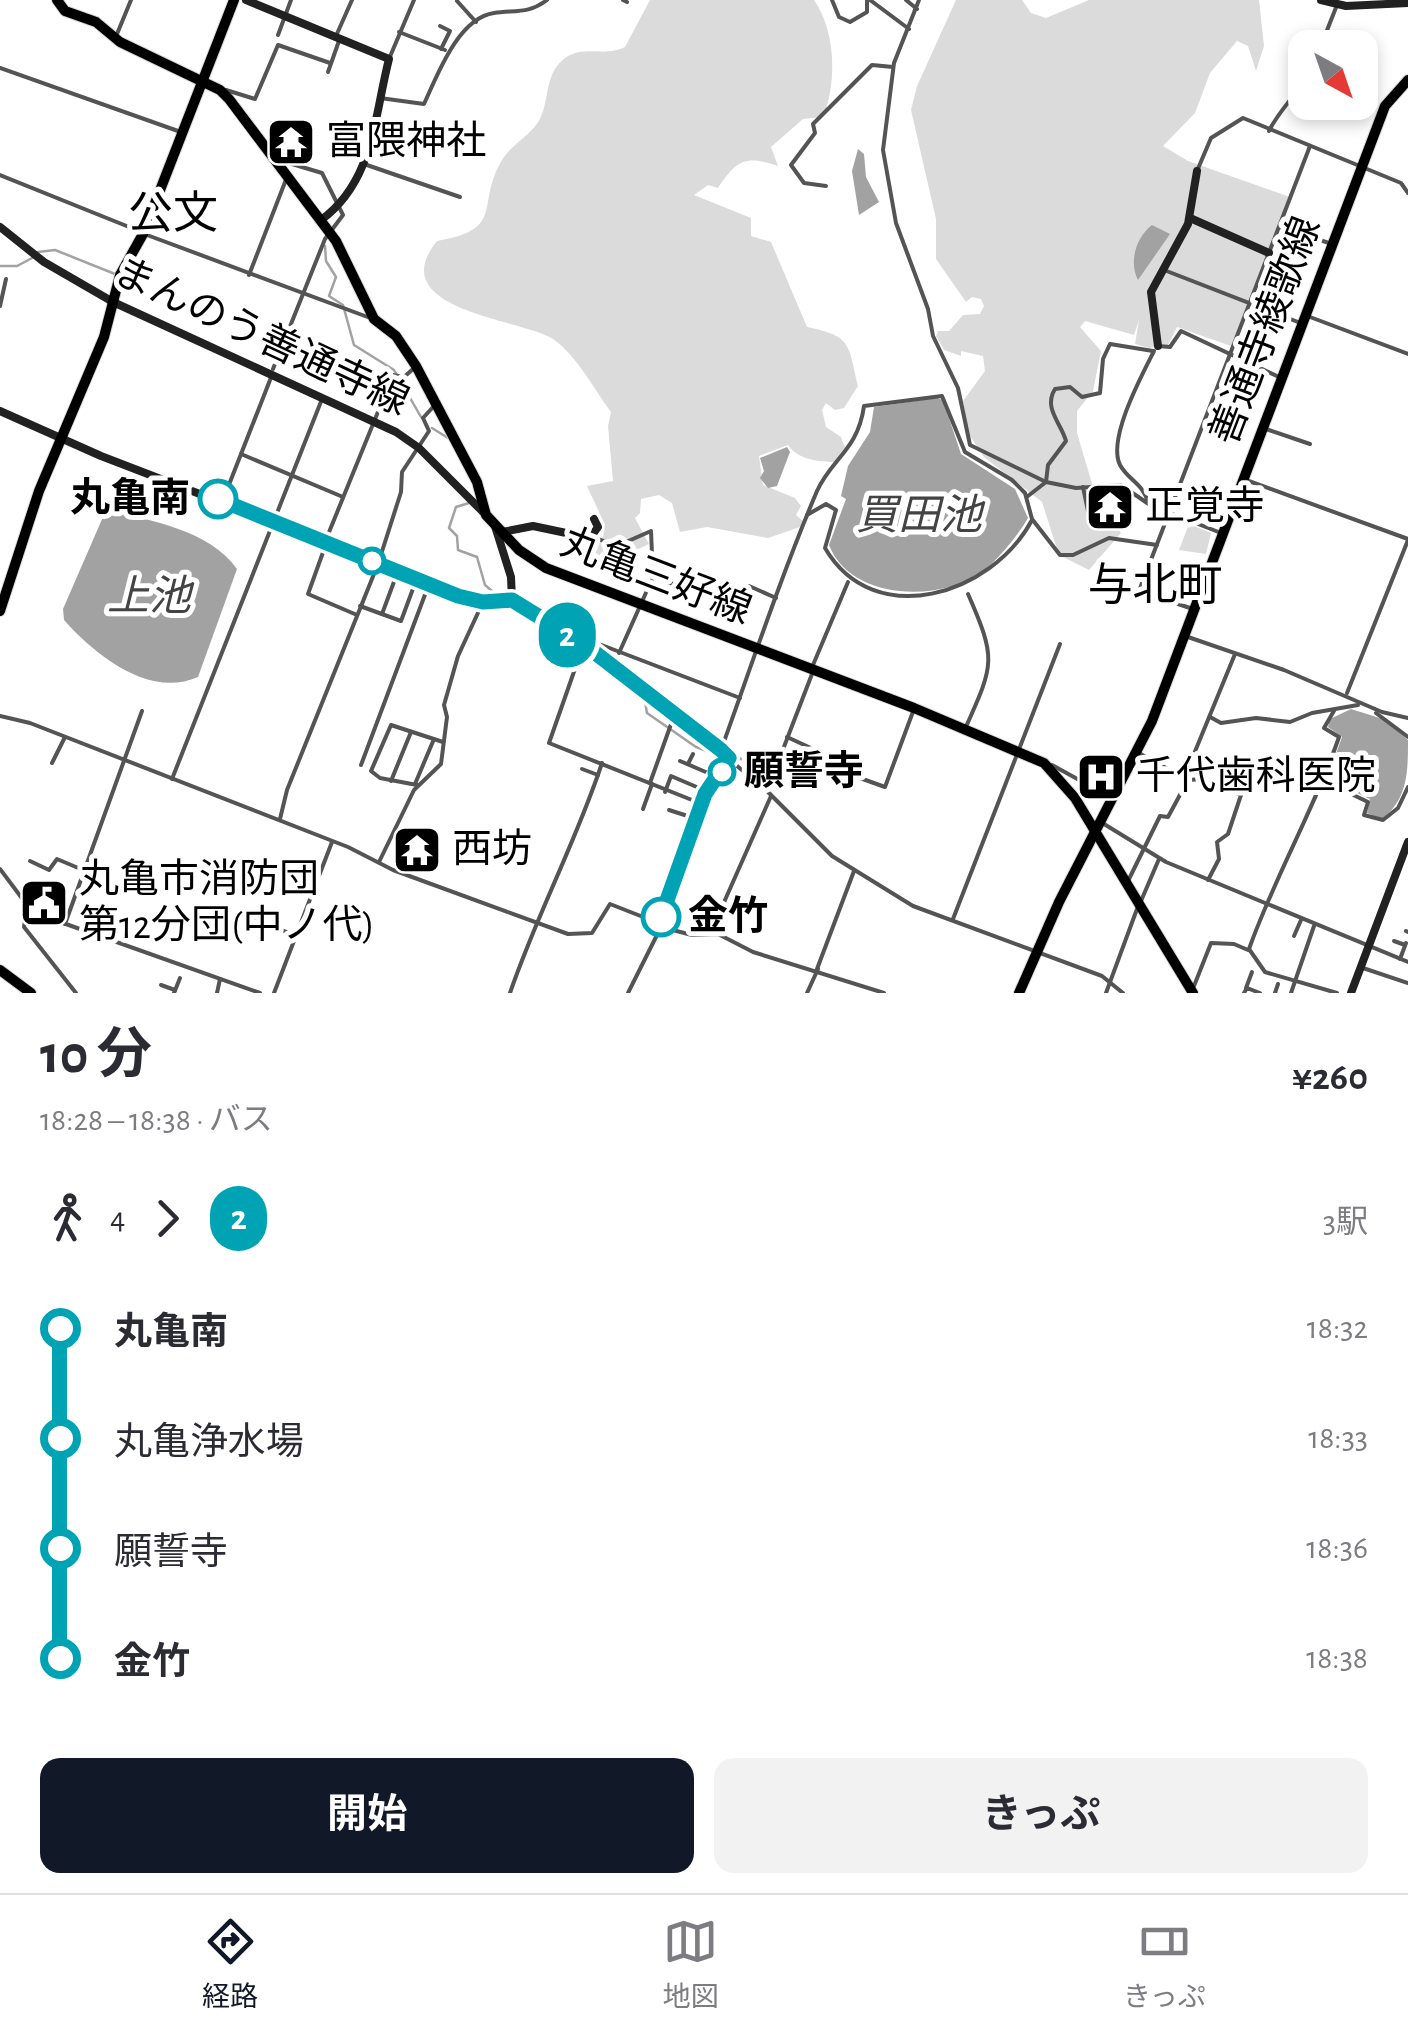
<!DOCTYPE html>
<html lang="ja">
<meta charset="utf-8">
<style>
body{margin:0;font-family:"Alegreya Sans","Noto Sans JP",sans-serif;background:#f2f2f3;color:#2b2b33;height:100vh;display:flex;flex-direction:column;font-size:38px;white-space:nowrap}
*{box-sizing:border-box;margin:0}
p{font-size:32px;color:#7c7c81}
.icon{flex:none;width:55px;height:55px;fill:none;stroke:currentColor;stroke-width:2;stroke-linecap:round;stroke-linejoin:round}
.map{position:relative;height:993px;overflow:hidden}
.drawer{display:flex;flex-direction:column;background:#fff;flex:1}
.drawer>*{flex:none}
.badge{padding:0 20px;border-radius:32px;font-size:35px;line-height:65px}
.needle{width:65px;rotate:140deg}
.controls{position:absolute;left:1288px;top:30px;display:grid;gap:20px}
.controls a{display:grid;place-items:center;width:90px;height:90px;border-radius:20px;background:#fff;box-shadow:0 5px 15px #0003;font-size:50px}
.map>.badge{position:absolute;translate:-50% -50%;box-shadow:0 0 0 5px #fff}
.legs{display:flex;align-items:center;gap:15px;height:110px;padding:0 40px;font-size:32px}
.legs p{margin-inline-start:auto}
.overview{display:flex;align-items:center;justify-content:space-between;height:170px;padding:0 40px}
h1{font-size:55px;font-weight:700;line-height:75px}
.primary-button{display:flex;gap:20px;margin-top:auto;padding:20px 40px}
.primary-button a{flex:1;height:115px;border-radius:20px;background:#111827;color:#fff;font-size:40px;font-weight:700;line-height:115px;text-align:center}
.primary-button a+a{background:#f2f2f3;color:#2b2b33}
ul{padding:0 40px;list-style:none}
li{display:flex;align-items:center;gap:35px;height:110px;font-size:38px}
li i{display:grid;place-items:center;width:15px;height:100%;margin:0 12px;background:currentColor}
li i::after{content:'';width:25px;height:25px;margin:-12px;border:8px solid;border-radius:50%;background:#fff}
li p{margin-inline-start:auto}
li:first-child i{background:linear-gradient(#0000 50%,currentColor 0)}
li:last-child i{background:linear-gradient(currentColor 50%,#0000 0)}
.menu{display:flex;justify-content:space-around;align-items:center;height:140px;border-top:2px solid #e1e1e2;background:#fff;font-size:28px;color:#7c7c81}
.menu a{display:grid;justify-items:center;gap:5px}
.menu .on{color:#111827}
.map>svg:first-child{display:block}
.green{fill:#dbdbdb}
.water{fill:#a2a2a2}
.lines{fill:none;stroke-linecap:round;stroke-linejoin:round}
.stream{stroke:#a2a2a2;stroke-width:2.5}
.primary-casing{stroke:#dbdbdb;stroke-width:12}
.street{stroke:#545454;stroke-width:4}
.secondary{stroke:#212121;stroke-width:8}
.primary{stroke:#000;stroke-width:10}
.line-1-casing{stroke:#fff;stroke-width:22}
.line-1{stroke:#00a3b4;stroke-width:15}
.stop-1-dot{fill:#fff;stroke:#00a3b4;stroke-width:5}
.labels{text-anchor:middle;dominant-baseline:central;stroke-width:10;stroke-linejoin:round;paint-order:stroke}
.poi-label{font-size:40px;fill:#000;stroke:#fff;text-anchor:start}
.street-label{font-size:40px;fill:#000;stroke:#fff}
.stop-label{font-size:40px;font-weight:bold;fill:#000;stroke:#fff;text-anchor:start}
.water-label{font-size:42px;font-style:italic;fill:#434343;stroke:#fff}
.quarter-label{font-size:45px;fill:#000;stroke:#fff}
</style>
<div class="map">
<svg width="1408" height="993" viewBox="0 0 1408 993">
<rect width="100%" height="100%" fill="#fff"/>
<g class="green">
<path d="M650,0h164c22,31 23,83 9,117l-20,2 -32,28 7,19c-33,-11 -41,-6 -60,22l-10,-3 -14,10 57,23v18l20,6 36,85c45,9 41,17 51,59l-14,22 -9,2 -9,-7 -4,7 4,17 15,10 4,10 -11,15c-16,0 -37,-3 -46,-17l-29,11 4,29 32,13 6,8 -5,9 7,6 -3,6 -32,11 -61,-11 -27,5 -8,-29 -13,-8 -18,4 -1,14 -5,5 14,26c-39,19 -50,16 -87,-6l32,6 9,-7 2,-12 -18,-39 26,-5 -5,-55 3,-14c-17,-23 -34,-56 -58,-73 -31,-20 -172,-29 -116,-98 70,-12 38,-36 65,-81 11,-18 33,-26 40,-46 7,-19 4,-42 23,-56 18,-13 41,-1 60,-11z"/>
<path d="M956,0h66l9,13 15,5 43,-18h170l5,46 -8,25 -8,-25 -11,-5 -27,32 -15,40 -32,33 25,15 102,36 -59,149 -54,-19 -9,18 -19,3 -14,-4 4,-24 -5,15 -49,-14 -5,6 21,24 -8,40 -16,20v22l16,54 28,46 -32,37 -30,-15 -17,-53 -58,-45 -16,-24 -5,-32 22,-30 -2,-15 -22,-5v5l-17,-6 -8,-14 2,-5h11l14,-16 17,-1 4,-8 -3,-7 -9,-2 -6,5 -30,-43v-40l-25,-109 6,-24z"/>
<path d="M1189,524l22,9 -5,21 -27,-4z"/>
</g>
<g class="water">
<path d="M858,149l6,5 2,23 13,25 -20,13 -7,-44z"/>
<path d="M1152,225l18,9 -32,46c-9,-17 -3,-42 14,-55z"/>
<path d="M937,398l6,2 18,54 54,35 13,29c-9,16 -31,43 -46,54 -43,31 -132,28 -153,-27l17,-46 -5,-3 7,-30 22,-34 4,-25z"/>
<path d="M787,447l3,5 -13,34 -9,2 -8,-10 4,-7 -4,-13z"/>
<path d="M106,510c43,10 104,20 131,59l-39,108c-49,22 -104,-23 -134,-57l-1,-11z"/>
<path d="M1351,709l35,11 22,20c0,31 0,59 -26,79l-15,-6 3,-14 -43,-20 15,-42 -14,-10 2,-8z"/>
</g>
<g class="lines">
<g class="stream">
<path d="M325,246l1,15 10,16 -7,19 14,9 11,40 40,25 27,47"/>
<path d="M38,252l17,-2 60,24"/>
<path d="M0,266h17l17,-9"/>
<path d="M125,278l18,9"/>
<path d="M432,428l16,10"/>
<path d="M469,503l-13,4 -7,21 8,8 1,14 19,7 8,28 14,12"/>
<path d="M505,602l20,8"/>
<path d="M643,690l4,23 49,34 25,9"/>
<path d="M731,755l40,16"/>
</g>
<g class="primary-casing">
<g id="primary">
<path d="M57,0l8,11 31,11 24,20 100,48 9,9 107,142 38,78 22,17 20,30 61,116 9,33 33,35 27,18 368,140 130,55 31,35 118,195"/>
<path d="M0,611l39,-120 65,-154 16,-62 23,-41 91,-234"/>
<path d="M0,970l31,23"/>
<path d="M1019,993l40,-91 93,-181 233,-615 23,-26"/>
</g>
</g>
<g class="street">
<path d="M623,0l4,2"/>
<path d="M832,0l7,17 11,5 17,-10v-12"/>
<path d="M870,0l39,29"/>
<path d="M906,0l11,9"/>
<path d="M919,0l-25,63 -11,87 13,73 32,86 5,27 25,52 12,57 76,37 30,6 45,-3 29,20 71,28"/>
<path d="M457,1l19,21"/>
<path d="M440,26l10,5 -9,18"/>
<path d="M399,32l46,18"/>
<path d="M117,34l14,-34"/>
<path d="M278,35l13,-35"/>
<path d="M336,36l16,-36"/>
<path d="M1320,48l17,-43"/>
<path d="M389,59l25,-59"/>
<path d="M0,68l178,63"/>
<path d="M328,72l12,-34"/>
<path d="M226,90l29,9 23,-54 52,18"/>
<path d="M380,98l44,6c13,-28 34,-86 70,-91 21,-3 35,1 53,-13"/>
<path d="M1269,131c9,-19 25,-33 36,-53"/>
<path d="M364,164l96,33"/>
<path d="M1197,171l14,-33 32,-20 158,65 7,10"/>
<path d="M0,175l139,56"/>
<path d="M826,186l-22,-3 -13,-18 24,-32 -2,-9 59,-59 21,2"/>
<path d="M1280,227l52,17"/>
<path d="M147,235l226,84"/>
<path d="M1164,270l134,52"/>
<path d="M249,275l38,-98"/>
<path d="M0,306l6,-27"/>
<path d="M1310,317l98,37"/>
<path d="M1158,346l12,1 11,-16 100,47"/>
<path d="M273,369l52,-130 18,-24 -21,-42 -40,-12"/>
<path d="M1266,429l44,15"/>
<path d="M241,454l102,43"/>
<path d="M1246,480l162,59"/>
<path d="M1083,487l5,24"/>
<path d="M1028,496l18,-14 2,-17 18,-24c-5,-18 -23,-33 -11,-52l15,-2 12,10 18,-4 3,-34 7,-15 43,7"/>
<path d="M223,500l49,-125"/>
<path d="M1148,503c-4,-19 -20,-23 -28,-38 -13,-26 22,-90 34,-114"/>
<path d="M807,515l19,-11 10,6 -11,38c49,84 167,47 207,-28"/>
<path d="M593,537l24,9 34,-15 2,46 -34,76"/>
<path d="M325,542l68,-167 11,2 9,-8"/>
<path d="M326,544l-18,50 49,21"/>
<path d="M656,578l75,26 18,-18 27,12"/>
<path d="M512,600l133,89 122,102 65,65 81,50 189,70 21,17"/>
<path d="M360,606l41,15 16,-43"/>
<path d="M1193,609l-54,-18 171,-445"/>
<path d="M382,614l16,-43"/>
<path d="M1188,637l96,33 98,42 26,6"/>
<path d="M813,665l35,-83"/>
<path d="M1347,693l61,-153"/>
<path d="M1335,709l-11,19 15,9c-25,73 -64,139 -90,212l16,23 72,21"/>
<path d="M1376,713l32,24"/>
<path d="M0,716l30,7 318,124 45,23 175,64 24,-1 18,-29 51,20"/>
<path d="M1210,717l11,6 35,-5 34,4 22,-9 46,-8"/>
<path d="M965,729c29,-65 32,-69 3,-135"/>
<path d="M787,737l52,24 7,12 39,14 29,-78"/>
<path d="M721,750c31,-86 60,-174 96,-259 15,-33 41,-41 47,-85l78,-10 23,56 47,28 13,13 7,26 28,36h13l36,-17 48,7"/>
<path d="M1137,752l51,28 15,-1 38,16 -13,39 -11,8 2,17 -11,21"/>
<path d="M680,761l28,12 8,9"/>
<path d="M52,763l13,-26"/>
<path d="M688,764l5,-10"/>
<path d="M361,765l68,-181"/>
<path d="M1052,765l58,32"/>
<path d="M582,769l16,6"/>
<path d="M172,779l150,-380"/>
<path d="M391,781l20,-49"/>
<path d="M1324,781l44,21 -4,13 19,5 15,-12 10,-21"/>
<path d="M650,783l25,-70"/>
<path d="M415,784l19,-45"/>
<path d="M417,785l-37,-7 -9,-7 20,-46 52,17"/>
<path d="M767,791l45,-117"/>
<path d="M665,792l6,-16 35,15"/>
<path d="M702,804l-153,-61 34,-97 16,-2 141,54"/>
<path d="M643,809l9,-25"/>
<path d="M669,810l28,9"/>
<path d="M280,819l7,-29 91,-226 23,-72 1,-20 27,-41 -6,-13 10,-11"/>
<path d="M1104,824l62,38 242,100"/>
<path d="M30,861l19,9 8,-11 26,11"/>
<path d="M379,862l35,-72 27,-26 6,-47 -3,-12 14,-49 25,-54"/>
<path d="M0,869l27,36 36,18 197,70"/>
<path d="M1129,879l31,-63 8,1 20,-37 -1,-9 48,-117"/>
<path d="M1141,901l18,-42"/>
<path d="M27,905l-3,22 52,66"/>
<path d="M243,915l54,21"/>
<path d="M953,919l107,-275"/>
<path d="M65,924l77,-213"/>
<path d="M661,927l31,8 26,-1 35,18 131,41"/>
<path d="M1406,931l2,1"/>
<path d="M715,934l10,-34 46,-104"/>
<path d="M1294,936l7,-16"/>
<path d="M1394,941l11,4"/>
<path d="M1400,959l6,-16"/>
<path d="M1360,967l48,16"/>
<path d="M817,969l37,-98"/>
<path d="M161,985l14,5"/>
<path d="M1194,986l17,-43 23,1 14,6"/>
<path d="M1246,988l6,-16"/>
<path d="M174,993l6,-15"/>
<path d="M217,993l3,-14"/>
<path d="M274,993l58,-151"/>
<path d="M510,993c27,-79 66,-151 92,-230"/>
<path d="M628,993l33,-66 2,-18 42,-116 24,-35"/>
<path d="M807,993l11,-24"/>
<path d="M1106,993l31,-84"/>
<path d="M1244,993l3,-5 13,5"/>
<path d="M1275,993l3,-9"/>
<path d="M1291,993l23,-67"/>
</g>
<g class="secondary">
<path d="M246,0l143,59c-15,58 -15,122 -68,161"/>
<path d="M1321,0l25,6 62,-3"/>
<path d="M1190,218l79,35"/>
<path d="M0,227l44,35 69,40 283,130 23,16 67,67"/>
<path d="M1158,346l-7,-54 37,-68 9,-53"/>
<path d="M0,411l101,45 377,145 34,-1 -1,-23 -17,-54"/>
<path d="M502,532l31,-6 57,12 8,-11 -4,-8"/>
<path d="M1351,993l57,-151"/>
</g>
<use href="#primary" class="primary"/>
</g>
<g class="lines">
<g class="line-1-casing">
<path id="line-1" d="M218,499l240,97 25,6 29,-2 73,45 136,105 8,8 -24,36 -44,123"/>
</g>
<use href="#line-1" class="line-1"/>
</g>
<defs>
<g id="temple-square" transform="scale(2.5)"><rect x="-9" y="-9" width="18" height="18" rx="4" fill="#000" stroke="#fff"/><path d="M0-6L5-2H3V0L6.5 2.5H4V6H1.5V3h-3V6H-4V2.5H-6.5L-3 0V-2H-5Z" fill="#fff"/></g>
<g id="hospital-square" transform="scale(2.5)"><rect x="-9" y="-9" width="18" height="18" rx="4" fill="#000" stroke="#fff"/><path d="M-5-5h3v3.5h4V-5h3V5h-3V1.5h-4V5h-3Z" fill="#fff"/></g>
<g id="civic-square" transform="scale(2.5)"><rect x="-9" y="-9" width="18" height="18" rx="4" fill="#000" stroke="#fff"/><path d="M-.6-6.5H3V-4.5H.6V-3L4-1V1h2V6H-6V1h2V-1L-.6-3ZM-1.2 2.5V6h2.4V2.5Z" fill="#fff"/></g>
</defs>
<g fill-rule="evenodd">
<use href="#temple-square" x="291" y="142"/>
<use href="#temple-square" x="1110" y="507"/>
<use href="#hospital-square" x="1101" y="777"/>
<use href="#temple-square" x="417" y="850"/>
<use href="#civic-square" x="44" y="903"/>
</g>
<g class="stop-1-dot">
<circle cx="218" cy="499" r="18"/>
<circle cx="372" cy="561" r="12"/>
<circle cx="722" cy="772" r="12"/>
<circle cx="661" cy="917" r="18"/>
</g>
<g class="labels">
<g class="poi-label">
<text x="326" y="142">富隈神社</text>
<text x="1145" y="507">正覚寺</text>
<text x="1136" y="777">千代歯科医院</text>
<text x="452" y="850">西坊</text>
<text x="79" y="880">丸亀市消防団<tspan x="79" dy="46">第12分団(中ノ代)</tspan></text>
</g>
<g class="street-label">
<text transform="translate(1266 331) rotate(-69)">善通寺綾歌線</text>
<text transform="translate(261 337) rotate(25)">まんのう善通寺線</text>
<text transform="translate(656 577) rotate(21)">丸亀三好線</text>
</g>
<g class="stop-label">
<text x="190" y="499" text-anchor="end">丸亀南</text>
<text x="744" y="772">願誓寺</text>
<text x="688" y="917">金竹</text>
</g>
<g class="water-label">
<text x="919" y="516">買田池</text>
<text x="149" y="597">上池</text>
</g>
<g class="quarter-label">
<text x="173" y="214">公文</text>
<text x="1155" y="586">与北町</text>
</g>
</g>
</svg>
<div class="controls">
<a><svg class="needle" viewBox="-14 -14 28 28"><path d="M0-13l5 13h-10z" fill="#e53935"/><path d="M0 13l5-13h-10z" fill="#7c7c81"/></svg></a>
</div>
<b class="badge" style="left:567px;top:635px;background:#00a3b4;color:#fff">2</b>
</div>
<section class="drawer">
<div class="overview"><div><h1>10 分</h1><p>18:28 – 18:38 · バス</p></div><b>¥260</b></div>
<div class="legs"><svg class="icon" aria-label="walk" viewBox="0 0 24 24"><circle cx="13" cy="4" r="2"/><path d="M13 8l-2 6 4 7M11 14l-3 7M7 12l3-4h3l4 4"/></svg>4<svg class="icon" aria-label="forward" viewBox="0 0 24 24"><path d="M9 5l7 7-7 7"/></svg><b class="badge" style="background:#00a3b4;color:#fff">2</b><p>3駅</p></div>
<ul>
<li><i style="color:#00a3b4"></i><b>丸亀南</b><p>18:32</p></li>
<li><i style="color:#00a3b4"></i><span>丸亀浄水場</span><p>18:33</p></li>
<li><i style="color:#00a3b4"></i><span>願誓寺</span><p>18:36</p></li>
<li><i style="color:#00a3b4"></i><b>金竹</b><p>18:38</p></li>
</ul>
<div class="primary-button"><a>開始</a><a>きっぷ</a></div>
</section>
<nav class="menu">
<a class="on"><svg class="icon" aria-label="directions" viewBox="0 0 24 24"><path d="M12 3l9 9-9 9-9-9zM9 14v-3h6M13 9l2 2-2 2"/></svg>経路</a>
<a><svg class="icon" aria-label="map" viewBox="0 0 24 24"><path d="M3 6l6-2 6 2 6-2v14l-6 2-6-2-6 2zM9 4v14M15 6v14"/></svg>地図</a>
<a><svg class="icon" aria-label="tickets" viewBox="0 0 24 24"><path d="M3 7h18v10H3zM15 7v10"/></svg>きっぷ</a>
</nav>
